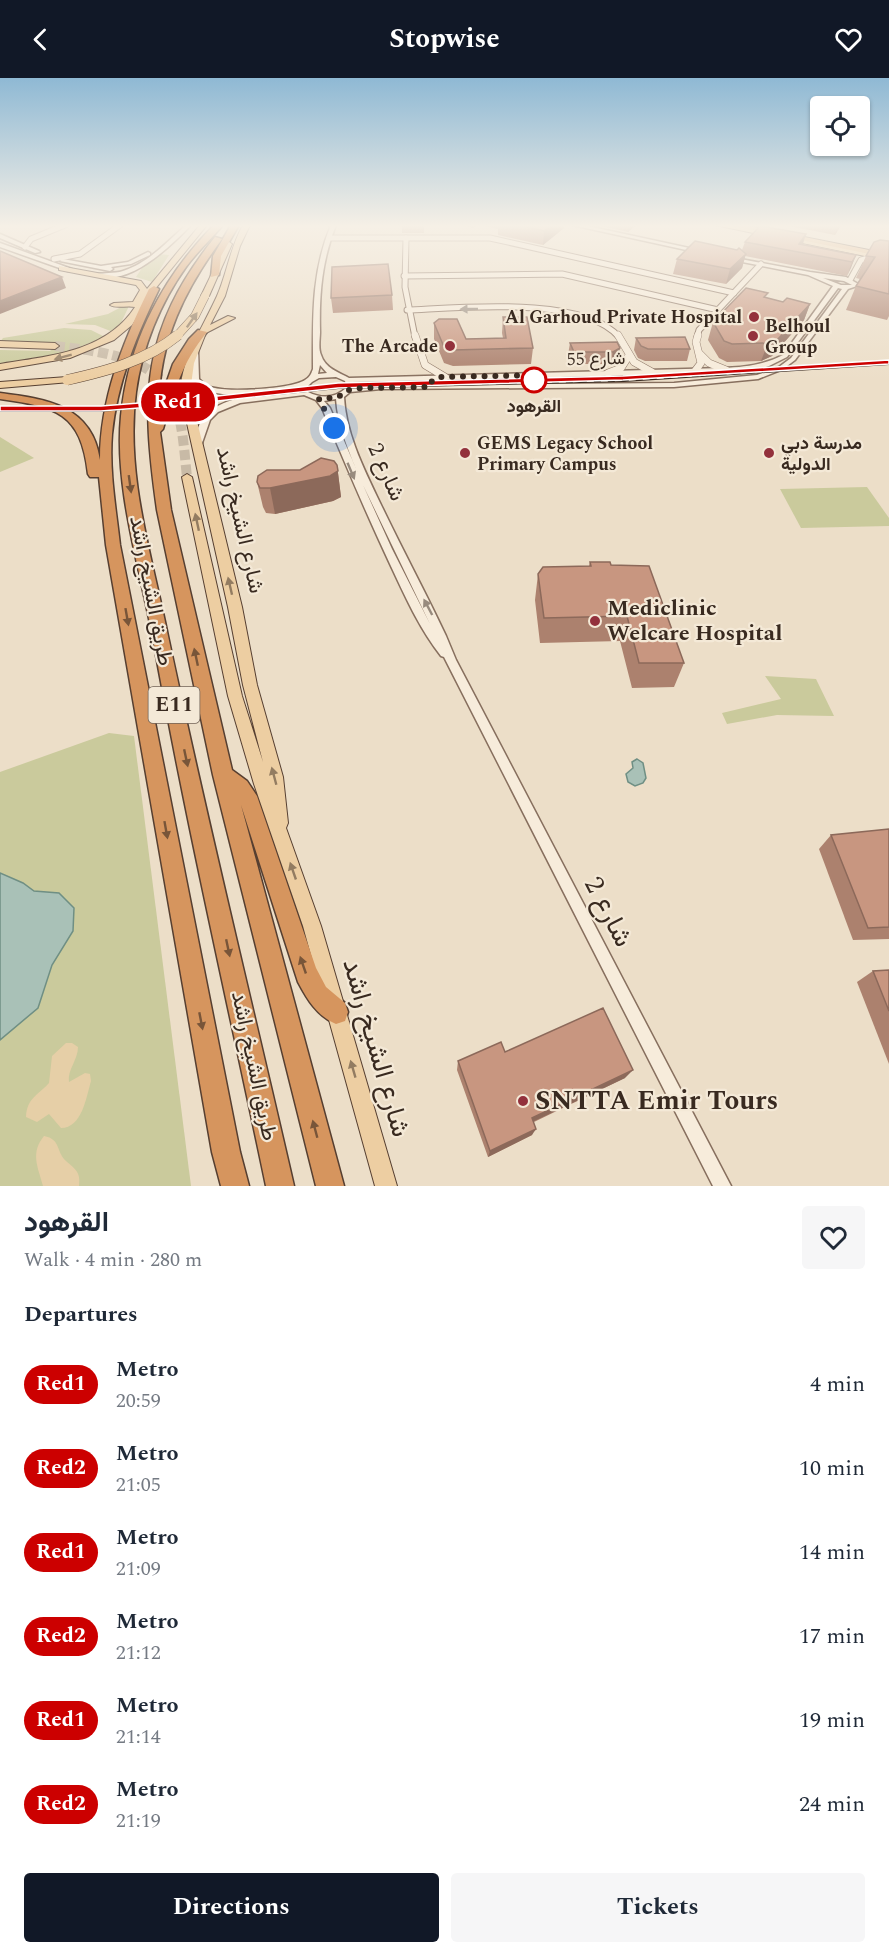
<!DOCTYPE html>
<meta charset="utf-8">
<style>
body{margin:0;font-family:Spectral,Vazirmatn,serif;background:#f6f6f7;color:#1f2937;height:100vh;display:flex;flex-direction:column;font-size:22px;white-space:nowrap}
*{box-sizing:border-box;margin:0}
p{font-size:20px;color:#747a83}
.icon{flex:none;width:33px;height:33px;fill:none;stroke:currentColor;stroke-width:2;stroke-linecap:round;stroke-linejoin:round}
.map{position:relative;height:1108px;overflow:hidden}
.details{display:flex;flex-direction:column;background:#fff;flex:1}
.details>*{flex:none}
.badge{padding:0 12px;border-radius:20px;font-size:21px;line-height:39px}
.tools{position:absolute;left:810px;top:18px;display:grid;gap:12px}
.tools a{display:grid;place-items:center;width:60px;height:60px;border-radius:6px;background:#fff;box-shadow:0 2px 4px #0004;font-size:30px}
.you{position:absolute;width:30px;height:30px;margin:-15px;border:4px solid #fff;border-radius:50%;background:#1a73e8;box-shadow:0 0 0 9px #1a73e833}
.map>.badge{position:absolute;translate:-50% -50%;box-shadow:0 0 0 3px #fff}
h2{padding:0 24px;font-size:22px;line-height:54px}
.round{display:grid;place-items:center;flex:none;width:63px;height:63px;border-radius:6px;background:#f6f6f7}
.head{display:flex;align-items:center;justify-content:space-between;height:102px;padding:0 24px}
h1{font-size:28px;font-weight:700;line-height:45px}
.button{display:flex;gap:12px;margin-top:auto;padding:12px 24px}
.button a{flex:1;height:69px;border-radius:6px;background:#111827;color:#fff;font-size:24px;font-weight:700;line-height:69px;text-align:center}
.button a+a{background:#f6f6f7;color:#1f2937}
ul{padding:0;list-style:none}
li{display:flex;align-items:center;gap:18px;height:84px;padding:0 24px}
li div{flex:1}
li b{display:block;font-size:22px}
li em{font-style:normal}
li .badge{min-width:66px;font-weight:700;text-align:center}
header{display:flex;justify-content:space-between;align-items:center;height:78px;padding:0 24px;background:#111827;color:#fff;font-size:27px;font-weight:700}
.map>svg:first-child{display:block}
.green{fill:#caca9c}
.sand{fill:#e6cfa7}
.water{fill:#a9c1b7;stroke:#6f8f84;stroke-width:1.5}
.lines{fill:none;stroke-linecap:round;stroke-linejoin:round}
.primary-tunnel{stroke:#c8baa6;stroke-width:10;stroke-dasharray:10 4.5;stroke-linecap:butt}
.minor-far1-casing{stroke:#876f5e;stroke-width:7}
.minor-casing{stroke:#876f5e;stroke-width:8}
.tertiary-casing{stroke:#876f5e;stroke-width:3}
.primary-casing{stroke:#563f31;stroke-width:2}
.trunk-casing{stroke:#563f31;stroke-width:2}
.motorway-casing{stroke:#563f31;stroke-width:3}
.minor-far1{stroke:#f7ecdb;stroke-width:5}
.minor{stroke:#f7ecdb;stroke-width:7}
.tertiary{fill:#f7ecdb;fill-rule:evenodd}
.primary{fill:#edcea2;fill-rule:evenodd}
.trunk{fill:#e2b280;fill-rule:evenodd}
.motorway{fill:#d6955e;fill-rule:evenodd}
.rail-casing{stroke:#392a20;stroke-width:4}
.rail{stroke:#f4e9d7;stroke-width:2;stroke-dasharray:7;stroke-linecap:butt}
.primary-bridge-far1-casing{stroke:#563f31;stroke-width:9;stroke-linecap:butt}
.primary-bridge-casing{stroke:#563f31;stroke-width:11;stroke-linecap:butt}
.primary-bridge-far1{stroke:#edcea2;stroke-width:8}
.primary-bridge{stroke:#edcea2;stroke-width:10}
.wall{fill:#ac816e}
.shaded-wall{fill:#8c695a}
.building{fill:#c89680;stroke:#8c695a;stroke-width:1.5}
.oneway{fill:#988b7e}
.oneway2{fill:#937c61}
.oneway3{fill:#785539}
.line{fill:#c00;stroke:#fff;stroke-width:1.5}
.walk{stroke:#392a20;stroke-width:6;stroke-dasharray:0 10.8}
.poi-dot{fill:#93313c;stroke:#f4e9d7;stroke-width:2}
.stop-dot{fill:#fff;stroke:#c00;stroke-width:3}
.labels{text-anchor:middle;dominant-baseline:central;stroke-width:4.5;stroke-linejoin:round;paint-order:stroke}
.far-poi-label{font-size:18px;font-weight:bold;fill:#392a20;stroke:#f4e9d7;text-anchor:start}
.far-street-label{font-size:18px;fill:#392a20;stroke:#f4e9d7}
.far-stop-label{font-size:18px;font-weight:bold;fill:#392a20;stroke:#f4e9d7}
.shield{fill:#f4e9d7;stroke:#716357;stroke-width:1.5}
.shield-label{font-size:21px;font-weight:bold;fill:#392a20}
.street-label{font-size:22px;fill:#392a20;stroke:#f4e9d7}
.poi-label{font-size:22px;font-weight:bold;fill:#392a20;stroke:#f4e9d7;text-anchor:start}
.near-street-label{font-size:27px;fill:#392a20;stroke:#f4e9d7}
.near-poi-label{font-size:27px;font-weight:bold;fill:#392a20;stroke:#f4e9d7;text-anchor:start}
</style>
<header><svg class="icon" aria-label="back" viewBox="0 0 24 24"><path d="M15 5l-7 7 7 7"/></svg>Stopwise<svg class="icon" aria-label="heart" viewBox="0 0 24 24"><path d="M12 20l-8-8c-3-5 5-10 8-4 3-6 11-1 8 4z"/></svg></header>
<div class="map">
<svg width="889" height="1108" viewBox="0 0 889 1108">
<rect width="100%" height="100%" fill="#ecdec8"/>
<g class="green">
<path d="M157,176l12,1 -17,27 -16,-5 6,-9z"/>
<path d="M125,227l4,1 -10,21 -6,5 -18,-7 -30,-1 43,-10z"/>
<path d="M64,250l27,2 14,7 -49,19 -56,8v-14l50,1 7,-7 -57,-2 3,-4z"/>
<path d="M0,359l34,21 -34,14z"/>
<path d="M867,409l22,31v8l-88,2 -21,-39z"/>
<path d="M765,598l51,3 18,37 -57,-1 -50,9 -5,-11 59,-14z"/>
<path d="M109,655l25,3 57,450h-191v-414z"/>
</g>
<g class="sand">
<path d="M66,965h6l6,4c0,13 -11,23 -9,35l16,-9 5,1 1,7c-5,17 -9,47 -30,47l-12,-14 -12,8 -11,-5c1,-19 12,-22 23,-34l3,-27z"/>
<path d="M44,1058c17,3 12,16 22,25 9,8 15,11 13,25h-36c-5,-19 -13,-33 1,-50z"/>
</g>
<g class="water">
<path d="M637,681l6,4 3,15 -3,5 -8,3 -7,-4 -2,-8 7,-6 -1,-6z"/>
<path d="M0,795l23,10 11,8 25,2 15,15 -1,23 -21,34 -14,43 -38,32z"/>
</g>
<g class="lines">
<path class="primary-tunnel" d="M55,268c39,5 96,9 116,48 12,24 13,57 16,83"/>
<g class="minor-far1-casing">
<g id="minor-far1">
<path d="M329,160h161l244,55"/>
<path d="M406,160l-1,49 10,50"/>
<path d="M25,169l6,-8 34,-14"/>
<path d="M54,181l26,-5 40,-29"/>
<path d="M404,198l158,-2 156,36"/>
<path d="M850,202l11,-20 7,-2"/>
<path d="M407,232c51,-2 177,-15 212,27"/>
<path d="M697,259l2,-7 62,-66"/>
</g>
</g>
<g class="minor-casing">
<g id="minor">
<path d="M415,257l10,30 20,12"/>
<path d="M618,257l16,27 18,10"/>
<path d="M700,276l9,9 17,7"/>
<path d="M695,293l6,-8 -5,-21 2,-7"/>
<path d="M608,295l13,-5 7,-11"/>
</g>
</g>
<g class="tertiary-casing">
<g id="tertiary">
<path d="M186,147h5c-20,21 -64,64 -96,50 8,-3 19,-1 28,-4 25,-8 44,-29 63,-46z"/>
<path d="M331,147h5c-14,35 -17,69 -16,107 0,6 -2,17 1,23 4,13 17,17 28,23l374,-10c22,-1 41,-3 60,-13l50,-69 -25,-11 -76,-15 -3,-2 1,-1 80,15 36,5 14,8 -12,4 -53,71 -12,9 -25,10 -84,8 -293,2 -31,3 -6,5c2,39 22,76 39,112 20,42 43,84 63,127l10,24 275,526h-18l-269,-529 -3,-1c-22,-28 -36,-60 -51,-92 -24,-51 -46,-103 -68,-156l-6,-8 -12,-5 -64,8 -22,9 -8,8 -9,26h-6l-1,-2c2,-8 3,-16 7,-22 16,-29 71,-28 100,-31l-2,-4c-31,5 -83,18 -108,-7l1,-31 3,-2 3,2 1,30c5,5 9,8 16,9 17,4 76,1 90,-8 5,-3 6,-6 8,-11 0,-51 -2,-96 18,-144zM823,200l21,3 8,4h-11zM838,210l4,1 -51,69 -12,9 -22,8 -83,8 -293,2 -27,2 -2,-5 371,-9 33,-3 13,-4 18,-9zM320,287l7,8 -9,1zM336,299l9,4 2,6c-11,11 -25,12 -39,5l-1,-5 5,-5 7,-4zM336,321c2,28 13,53 24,79l-30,-70 -6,-7zM363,407l67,139 -38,-75z"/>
<path d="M572,147h11l120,26 -3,2z"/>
<path d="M0,156l39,17 1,1 -5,1 -35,-15z"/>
<path d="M0,165l72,26 1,1 -5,1 -68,-24z"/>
<path d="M148,174l2,1v2l-19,9 -20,3 2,2 -3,2 -50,-10 3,-2 38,7 27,-4z"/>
</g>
</g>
<g class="primary-casing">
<g id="primary">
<path d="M200,147h7l-56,69 -19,31 -18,15 -44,18 -70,12v-6c49,-8 106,-12 135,-57 -8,-2 -19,2 -25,-2l4,-2 19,-1 7,-12 -4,-5 -77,-15v-4l82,15 6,8z"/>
<path d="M243,147h7l-10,21 -15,50 -15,29 18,-9 7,2 -29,15 -12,30 -4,29 52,215 15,78 26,92 5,46 -2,5 35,98 76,260h-22l-72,-260 -49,-142 -26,-88 -46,-219 5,-3 5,3 50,219 21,66 -20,-77 -15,-78 -48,-215c3,-37 22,-63 37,-96 10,-23 13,-48 26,-71z"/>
<path d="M715,147h15l159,32v4z"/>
<path d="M229,164l3,2 -23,52 -7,2 -1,-2 25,-52z"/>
<path d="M0,263l55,2 4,3 -4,3 -55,-2z"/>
<path d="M67,299l3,1v4l-70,6v-6z"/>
</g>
</g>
<g class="trunk-casing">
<path id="trunk" d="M728,147h16l145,29v4z"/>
</g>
<g class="motorway-casing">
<g id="motorway">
<path d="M214,147h9c-12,14 -26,27 -37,42 -26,36 -44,81 -50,125 -11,82 16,164 32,244 39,184 84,367 126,550h-28c-38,-182 -80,-364 -113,-547 -13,-71 -39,-152 -32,-223 7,-74 42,-139 93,-191z"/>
<path d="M231,147h8l-18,31 -2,19 -8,2 2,-21z"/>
<path d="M215,159l7,2c-37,50 -63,102 -63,165l14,-40 16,-25 9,-9 9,2c-26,32 -32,58 -44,97l-3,3 11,78 61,260 15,11 10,15 59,172 10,19 19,16 3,9 -3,9 -9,3c-19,-8 -29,-25 -38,-42l-57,-177 103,381h-28l-103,-411 -56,-265c-16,-114 -17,-179 58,-273z"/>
<path d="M154,208l5,3c-22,45 -42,94 -47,145 -3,37 4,75 8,111l120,607 9,34h-28l-9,-34 -106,-607 -7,-68h-9l-2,-3c-7,-62 -32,-67 -88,-75v-6c46,6 92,12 100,67 0,-61 23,-118 49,-171z"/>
</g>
</g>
<use href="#minor-far1" class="minor-far1"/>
<use href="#minor" class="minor"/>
<use href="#tertiary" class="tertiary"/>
<use href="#primary" class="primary"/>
<use href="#trunk" class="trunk"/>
<use href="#motorway" class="motorway"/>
<g class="rail-casing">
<path id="rail" d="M0,332h101l237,-23 286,-7 265,-17"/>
</g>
<use href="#rail" class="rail"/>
<g class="primary-bridge-far1-casing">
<path id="primary-bridge-far1" d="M176,259l19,-21 10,-20"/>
</g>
<g class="primary-bridge-casing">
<path id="primary-bridge" d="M67,302c40,-9 79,-19 111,-45"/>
</g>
<use href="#primary-bridge-far1" class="primary-bridge-far1"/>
<use href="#primary-bridge" class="primary-bridge"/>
</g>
<g class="wall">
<rect x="402" y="147" width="22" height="8"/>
<path d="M462,147h15l-4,3z"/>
<path d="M481,147h83v3l-21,17 -45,-10v-6z"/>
<path d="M597,147h39l-8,7z"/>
<path d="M784,147h57l-6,10z"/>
<path d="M889,163v75l-2,4 -41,-10 10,-24 4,-7 -4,-1 10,-22z"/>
<path d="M745,164l58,2 53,11 -9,21 -102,-20 -3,12 -16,16 -53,-10 4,-15 65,-9z"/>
<path d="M392,217l1,15 -60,3 -2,-15z"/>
<path d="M766,220l17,4 27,2 -6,16 -32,36 -11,5 -34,1 -8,-4 -11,-18 5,-18z"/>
<path d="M503,239l30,31 -2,16 -78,2 -9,-3 -10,-24v-16l32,16 37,-1 -1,-5z"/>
<path d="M636,260l54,11 -3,12h-42l-7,-3 -4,-8z"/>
<path d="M617,264l1,18 -7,4h-39l-4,-9 2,-12z"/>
<path d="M337,387l4,32 -8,4 -58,13 -9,-1 -3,-6 -6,-25 43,-12z"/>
<path d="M590,484l21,3 73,98 -10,24 -42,1 -12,-47 -80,2 -5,-43 3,-26 51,-8z"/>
<path d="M889,751v110l-36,1 -34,-91 12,-14z"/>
<path d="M889,892v94l-32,-82 16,-11z"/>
<path d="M505,974l120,26 -91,44 -2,13 -44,22 -31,-87 1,-9z"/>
</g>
<g class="shaded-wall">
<path d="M552,147h12v3l-21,17 1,-14z"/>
<path d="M629,147h7l-8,7z"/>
<path d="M838,147h3l-6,10z"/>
<path d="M806,156l-4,13 -3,-3z"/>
<path d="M746,176l-4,14 -16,16 4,-15z"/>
<path d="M856,177l-5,13 -4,8 5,-14z"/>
<path d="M62,199l4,11 -66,26v-13z"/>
<path d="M810,226l-6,16 -32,36 -11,5 7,-18z"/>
<path d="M620,270l-2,12 -7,4 2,-12z"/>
<path d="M337,387l4,32 -8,4 -58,13 -5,-26z"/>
<path d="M633,992l-8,8 -97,46 4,-6z"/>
<path d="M536,1051l-4,6 -44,22 2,-6z"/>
</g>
<g class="building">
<path d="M518,147h34l-8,6z"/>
<path d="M760,148l46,8 -7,10 57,11 -4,7 -107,-20z"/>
<path d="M880,162l9,1v53l-33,-8 19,-29 -9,-1 8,-14z"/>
<path d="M695,163l42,9 2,-2 7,6 -16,15 -53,-10z"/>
<path d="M0,173l62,26 -62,24z"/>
<path d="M388,186l4,31 -61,3 1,-31z"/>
<path d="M746,210l22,5 -4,4 19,5 4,-4 23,6 -32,35 -10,4 -36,1 -8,-3 -11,-19z"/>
<path d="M503,239h24l6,31 -80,2 -9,-3 -10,-24 5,-4h18l9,20 40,-1z"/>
<path d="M685,259l5,12h-42l-7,-3 -5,-8z"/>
<path d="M617,264l3,6 -7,4h-39l-4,-9z"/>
<path d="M321,380l13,3 3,4 1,6 -8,5 -60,12h-10l-3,-6 1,-6 9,-6h33z"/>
<path d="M590,484h20l1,3 38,1 35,97h-45l-12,-47 -83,2 -6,-44 5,-7 48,-1z"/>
<path d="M889,751v98l-21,1 -37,-93z"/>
<path d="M889,892v41l-16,-40z"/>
<path d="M603,930l30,62 -101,48 4,11 -46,22 -32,-90 43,-19 4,10z"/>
</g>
<defs><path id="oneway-solid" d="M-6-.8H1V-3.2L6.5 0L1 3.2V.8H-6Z" transform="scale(1.5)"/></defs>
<g class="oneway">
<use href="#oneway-solid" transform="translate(469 231) rotate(179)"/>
<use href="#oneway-solid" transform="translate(351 393) rotate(67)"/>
<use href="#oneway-solid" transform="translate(428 529) rotate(-118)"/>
</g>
<g class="oneway2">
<use href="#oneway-solid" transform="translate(192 242) rotate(-55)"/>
<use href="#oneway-solid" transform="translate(63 279) rotate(165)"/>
<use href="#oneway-solid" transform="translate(197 444) rotate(-102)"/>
<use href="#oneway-solid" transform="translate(230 508) rotate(-103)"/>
<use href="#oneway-solid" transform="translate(274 698) rotate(-105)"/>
<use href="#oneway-solid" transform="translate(293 793) rotate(-109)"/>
<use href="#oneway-solid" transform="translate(353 991) rotate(-106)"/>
</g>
<g class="oneway3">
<use href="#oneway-solid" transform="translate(130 406) rotate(82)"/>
<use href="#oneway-solid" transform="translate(127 539) rotate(80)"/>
<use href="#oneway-solid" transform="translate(196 579) rotate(-102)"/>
<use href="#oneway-solid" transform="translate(186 680) rotate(78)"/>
<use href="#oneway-solid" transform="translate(166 752) rotate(80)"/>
<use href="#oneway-solid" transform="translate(228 870) rotate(78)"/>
<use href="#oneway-solid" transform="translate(303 887) rotate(-109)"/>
<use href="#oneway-solid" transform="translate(201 943) rotate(79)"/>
<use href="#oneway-solid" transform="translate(315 1051) rotate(-105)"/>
</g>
<linearGradient id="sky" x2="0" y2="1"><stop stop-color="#8fb9d4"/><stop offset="0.49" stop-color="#f6f0e6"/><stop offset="1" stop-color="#f6f0e6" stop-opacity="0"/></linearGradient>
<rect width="889" height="302" fill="url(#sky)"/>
<path class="line" d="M889,282v4l-266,16 -285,8 -148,16 -89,7h-101v-5h101l89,-7 148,-16 285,-7z"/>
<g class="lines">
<path class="walk" d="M334,350l-15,-29 19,-2 11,-7 12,-2 68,-1 3,-6 8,-4 102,-2 -8,5"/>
</g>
<g class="poi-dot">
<circle cx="754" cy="239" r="6"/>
<circle cx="753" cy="258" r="6"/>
<circle cx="450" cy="268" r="6"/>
<circle cx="465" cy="375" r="6"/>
<circle cx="769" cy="375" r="6"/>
<circle cx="595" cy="543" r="6"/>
<circle cx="523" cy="1023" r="6"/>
</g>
<circle class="stop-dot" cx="534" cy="302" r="12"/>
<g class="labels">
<g class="far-poi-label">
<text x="742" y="239" text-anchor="end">Al Garhoud Private Hospital</text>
<text x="765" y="248">Belhoul<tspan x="765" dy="21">Group</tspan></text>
<text x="438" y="268" text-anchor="end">The Arcade</text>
<text x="477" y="365">GEMS Legacy School<tspan x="477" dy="21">Primary Campus</tspan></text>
<text x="781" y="365">مدرسة دبي<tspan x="781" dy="21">الدولية</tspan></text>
</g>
<g class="far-street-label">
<text transform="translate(596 281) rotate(-1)">شارع 55</text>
</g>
<g class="far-stop-label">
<text x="534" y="328">القرهود</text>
</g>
<rect class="shield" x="148.5" y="609" width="51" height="36" rx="4.5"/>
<g class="shield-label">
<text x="174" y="627">E11</text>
</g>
<g class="street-label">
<text transform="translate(386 394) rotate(66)">شارع 2</text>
<text transform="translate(240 442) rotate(77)">شارع الشيخ راشد</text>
<text transform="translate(151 513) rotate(79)">طريق الشيخ راشد</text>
<text transform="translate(254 988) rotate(78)">طريق الشيخ راشد</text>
</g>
<g class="poi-label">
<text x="607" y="530">Mediclinic<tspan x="607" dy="25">Welcare Hospital</tspan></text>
</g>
<g class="near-street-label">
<text transform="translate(608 834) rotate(63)">شارع 2</text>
<text transform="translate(376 970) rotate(74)">شارع الشيخ راشد</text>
</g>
<g class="near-poi-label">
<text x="535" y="1023">SNTTA Emir Tours</text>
</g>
</g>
</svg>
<div class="tools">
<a><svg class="icon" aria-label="locate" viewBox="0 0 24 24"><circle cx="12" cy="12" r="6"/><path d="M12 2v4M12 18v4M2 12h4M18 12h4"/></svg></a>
</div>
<div class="you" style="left:334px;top:350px"></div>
<b class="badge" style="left:178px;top:324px;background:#c00;color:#fff">Red1</b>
</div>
<section class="details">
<div class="head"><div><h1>القرهود</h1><p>Walk · 4 min · 280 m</p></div><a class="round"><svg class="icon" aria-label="heart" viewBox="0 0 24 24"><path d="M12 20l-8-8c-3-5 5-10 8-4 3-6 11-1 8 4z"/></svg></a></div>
<h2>Departures</h2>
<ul>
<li><span class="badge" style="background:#c00;color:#fff">Red1</span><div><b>Metro</b><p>20:59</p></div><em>4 min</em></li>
<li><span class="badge" style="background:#c00;color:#fff">Red2</span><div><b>Metro</b><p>21:05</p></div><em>10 min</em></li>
<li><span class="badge" style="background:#c00;color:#fff">Red1</span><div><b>Metro</b><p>21:09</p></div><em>14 min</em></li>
<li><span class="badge" style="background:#c00;color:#fff">Red2</span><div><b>Metro</b><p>21:12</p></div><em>17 min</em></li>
<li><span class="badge" style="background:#c00;color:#fff">Red1</span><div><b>Metro</b><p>21:14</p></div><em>19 min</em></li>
<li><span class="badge" style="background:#c00;color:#fff">Red2</span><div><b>Metro</b><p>21:19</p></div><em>24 min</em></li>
</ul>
<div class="button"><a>Directions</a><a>Tickets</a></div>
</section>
